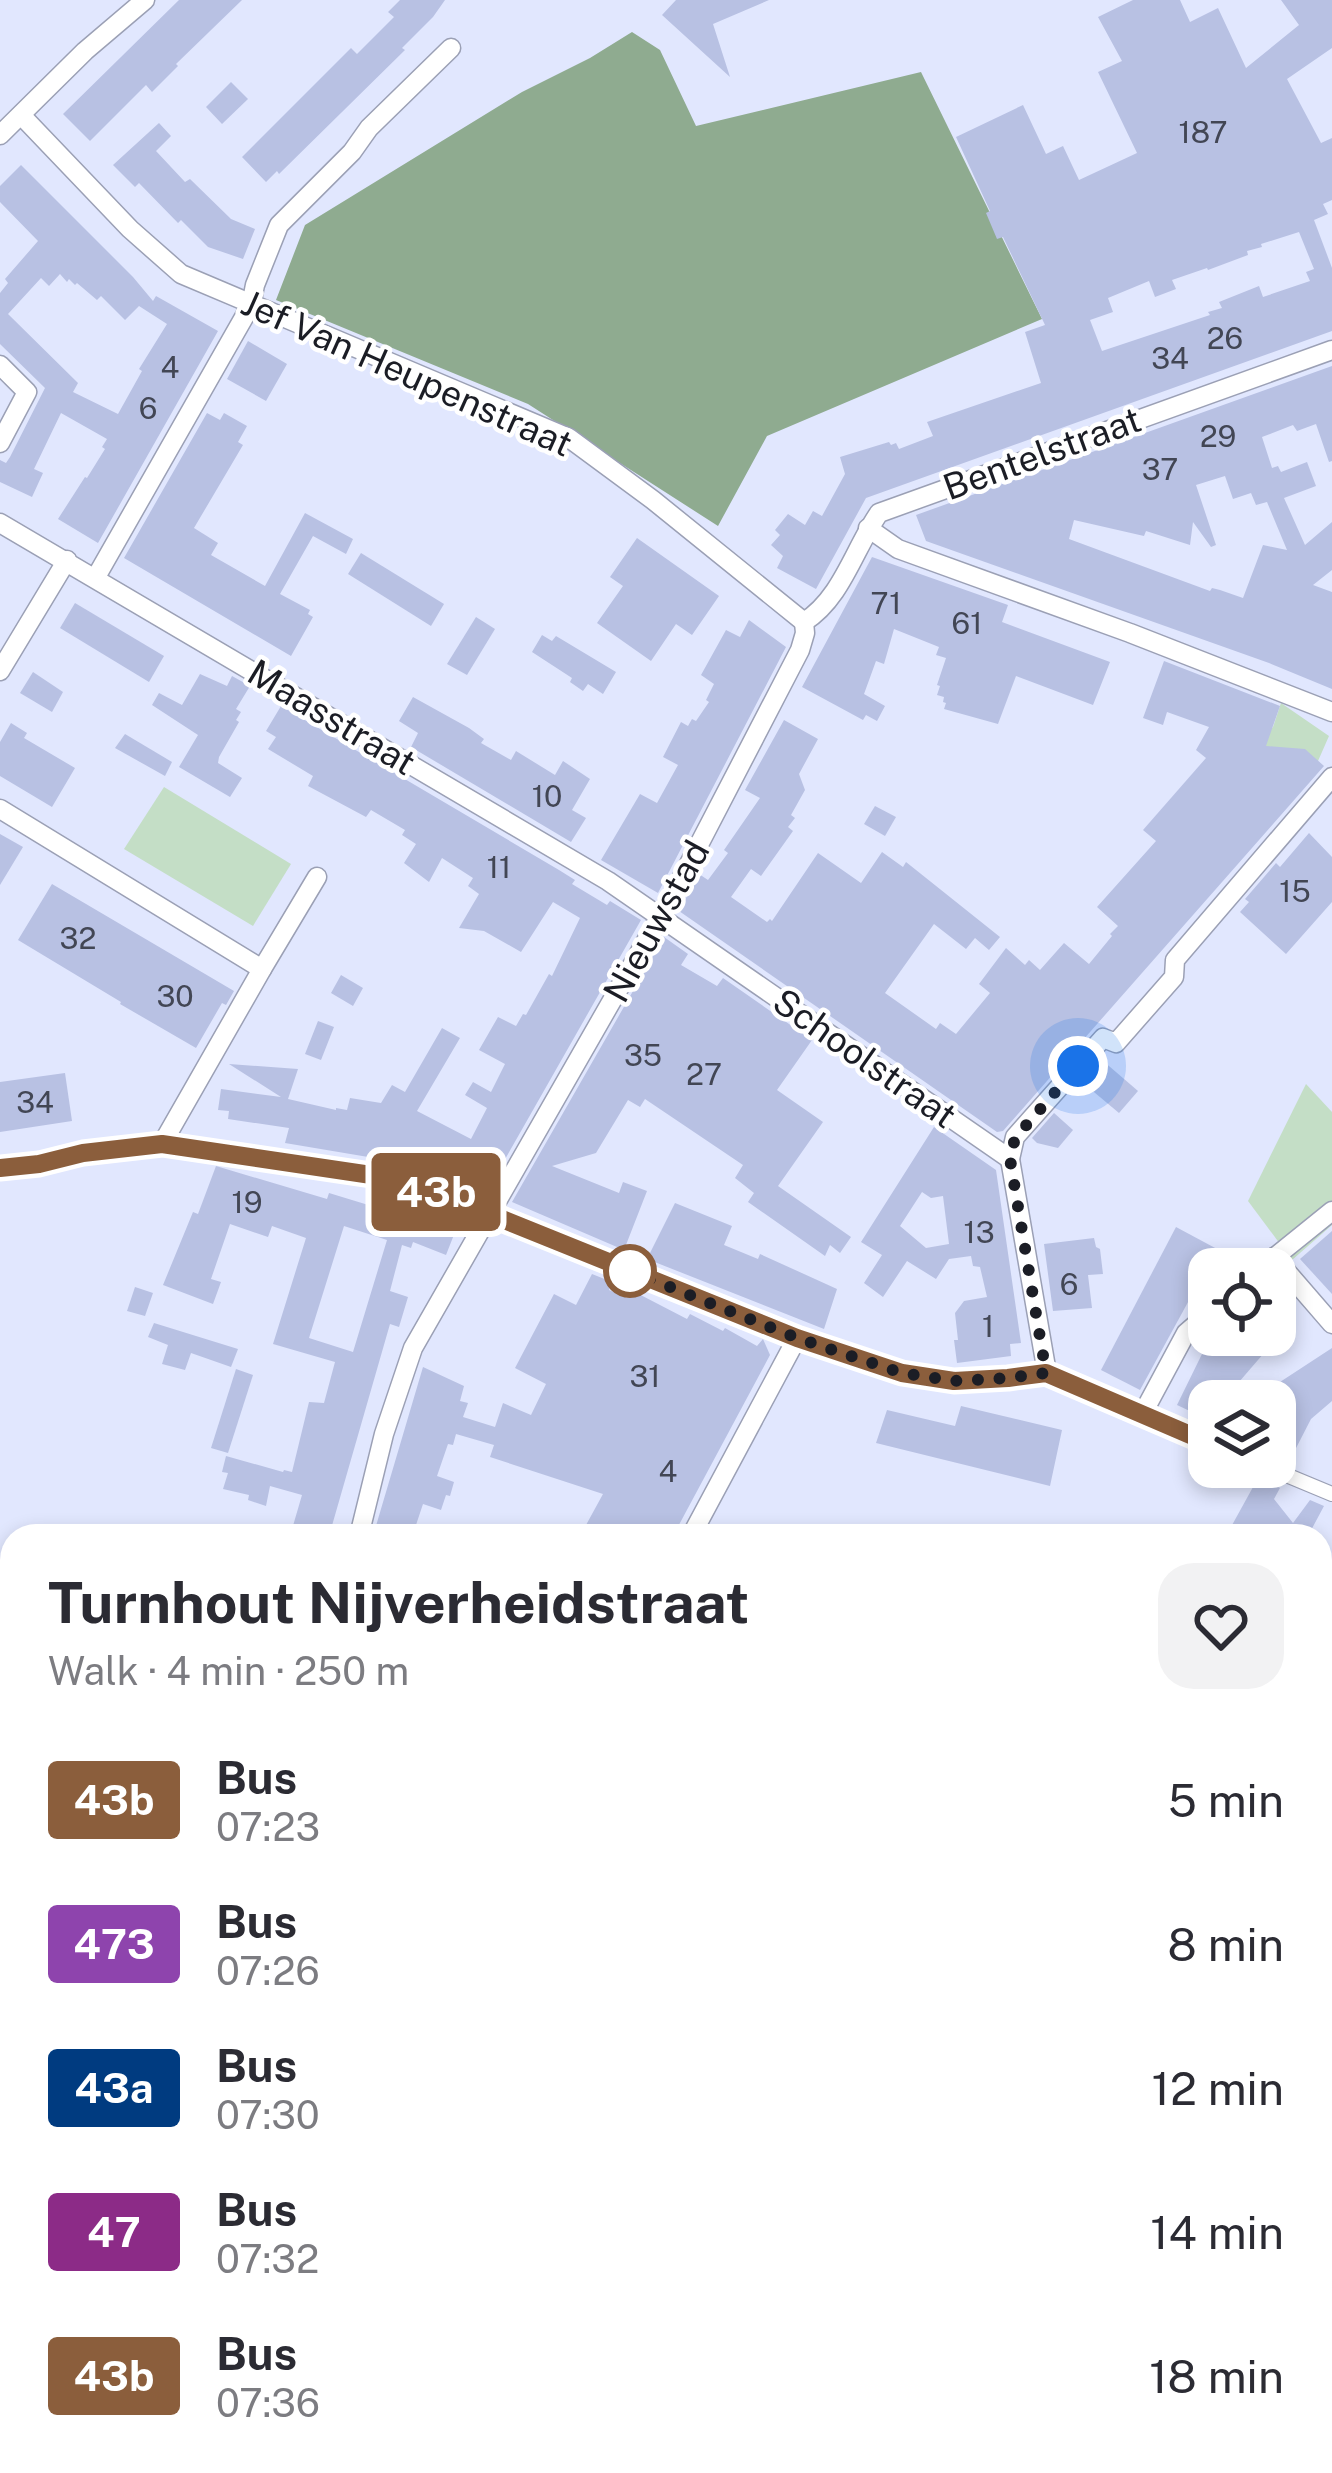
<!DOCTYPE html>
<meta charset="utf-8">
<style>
body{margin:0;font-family:"Public Sans",sans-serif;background:#f2f2f3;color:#2b2b33;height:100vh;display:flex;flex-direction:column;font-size:45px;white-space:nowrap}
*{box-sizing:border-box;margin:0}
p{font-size:39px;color:#7c7c81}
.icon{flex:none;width:66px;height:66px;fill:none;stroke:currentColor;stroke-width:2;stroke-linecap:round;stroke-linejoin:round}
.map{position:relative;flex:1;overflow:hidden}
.sheet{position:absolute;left:0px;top:1524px;width:1332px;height:951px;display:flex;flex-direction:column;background:#fff;border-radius:36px 36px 0 0;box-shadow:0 6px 18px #0003}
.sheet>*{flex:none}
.badge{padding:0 24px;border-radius:9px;font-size:42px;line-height:78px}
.buttons{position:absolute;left:1188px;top:1248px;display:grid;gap:24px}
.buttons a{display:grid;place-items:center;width:108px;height:108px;border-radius:24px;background:#fff;box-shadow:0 6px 18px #0003;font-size:60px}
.you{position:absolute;width:60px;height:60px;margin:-30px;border:9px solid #fff;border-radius:50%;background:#1a73e8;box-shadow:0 0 0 18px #1a73e833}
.map>.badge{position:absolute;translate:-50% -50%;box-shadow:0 0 0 6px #fff}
.round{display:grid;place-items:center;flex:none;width:126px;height:126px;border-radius:36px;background:#f2f2f3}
.head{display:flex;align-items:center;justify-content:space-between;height:204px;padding:0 48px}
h1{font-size:57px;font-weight:700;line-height:90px}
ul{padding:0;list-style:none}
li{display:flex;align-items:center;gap:36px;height:144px;padding:0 48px}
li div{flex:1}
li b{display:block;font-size:45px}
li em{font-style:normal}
li .badge{min-width:132px;font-weight:700;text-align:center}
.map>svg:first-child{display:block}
.green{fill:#c4dec6}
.forest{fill:#8fab90}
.building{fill:#b8c1e3;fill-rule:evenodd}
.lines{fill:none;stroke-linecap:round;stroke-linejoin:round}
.pedestrian-casing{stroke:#9ba0b5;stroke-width:16}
.minor-casing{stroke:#9ba0b5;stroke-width:21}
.tertiary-casing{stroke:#9ba0b5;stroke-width:24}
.pedestrian{stroke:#fff;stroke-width:14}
.minor{stroke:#fff;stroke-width:18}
.tertiary{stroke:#fff;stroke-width:21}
.line-casing{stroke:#fff;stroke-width:27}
.line{stroke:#8b5e3c;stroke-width:18}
.walk{stroke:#1b1d25;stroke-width:12;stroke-dasharray:0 21.6}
.stop-dot{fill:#fff;stroke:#8b5e3c;stroke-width:6}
.labels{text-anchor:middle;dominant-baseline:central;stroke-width:9;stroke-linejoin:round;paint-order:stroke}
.number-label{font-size:30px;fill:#424654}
.street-label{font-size:36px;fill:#1b1d25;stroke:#fff}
</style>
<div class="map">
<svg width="1332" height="2473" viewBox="0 0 1332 2473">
<rect width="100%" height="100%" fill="#e1e7fe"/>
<g class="green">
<path d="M1281,703l48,33 -11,25 -73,-7 28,-27z"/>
<path d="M164,787l127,77 -38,62 -129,-77z"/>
<path d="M1306,1084l26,28v113l-40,35 -44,-59z"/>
</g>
<path class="forest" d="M632,32l28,18 36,76 225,-54 121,247 -275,117 -49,90 -190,-122 -252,-104 29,-75 217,-133 68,-34z"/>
<g class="building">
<path d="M179,0h63l-66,64 2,2 -26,26 -6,-7 -56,56 -27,-27z"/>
<path d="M400,0h45l-12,17 -31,31 3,2 -126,124 -2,-3 -11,11 -24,-25 109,-109 6,6 37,-37 -6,-5z"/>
<path d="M676,0h93l-56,24 17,53 -68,-62z"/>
<path d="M1133,0h47l10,22 28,-14 28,60 53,-43 -18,-25h51v48l-45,31 34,64 11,-5v62l-9,4 5,10 -14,6 18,48v63l-466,167 -50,91 -39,-21 6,-12 -12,-11 9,-10 -5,-5 13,-16 17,11 8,-14 9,5 23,-42 -5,-17 49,-15 2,3 5,-2 3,6 34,-13 -6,-14 114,-39 -16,-51 20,-7 -42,-88 -6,2 -11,-26 4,-2 -34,-74 67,-32 23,49 17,-8 16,34 58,-27 -39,-81 24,-11 -24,-44zM1299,232l15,37 -8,3 4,9 -47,16 -4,-11 -40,16 3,6 -14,4 2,3 -108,36 -12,-31 23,-8 -5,-14 41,-17 6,16 21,-8 -4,-9 35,-12 1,2 40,-15 -1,-4 15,-4 -1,-3z"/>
<path d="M231,82l17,17 -26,25 -16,-17z"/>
<path d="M159,123l12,13 -15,15 29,31 5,-3 41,40 24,10 -12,30 -35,-12 -27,-27 -3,3 -39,-40 -4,4 -22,-22z"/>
<path d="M21,165l112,112 20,24 3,-5 62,35 -120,212 -40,-24 27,-42 2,1 18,-29 -3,-2 5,-8 -46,-26 -27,56 9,4 -11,24 -32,-15v-22l6,3 4,-6 35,-69 -45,-44v-51l8,-10 -3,-4 33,-38 -38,-39v-16zM60,274l7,8 2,-3 6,6 2,-2 20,17 4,-4 24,24 14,-14 28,18 -28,45 3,2 -24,43 -45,-22 5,-9 -70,-69 33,-36 8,8z"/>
<path d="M248,341l39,23 -21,37 -39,-22z"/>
<path d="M1332,366v95l-3,1 -13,-38 -19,7 -4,-6 -31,12 10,31 6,-2 3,6 26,-10 9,24 -32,12 21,47 27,-23v48l-19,15 19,7v97l-63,-26 -343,-122 -10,-26zM1225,476l8,23 18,-6 5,12 11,-3 20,48 -24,-5 -20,53 -23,-8 -8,-2 -2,3 -141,-52 5,-19 70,16 2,-5 44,14 3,-23 18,25 5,-2 -20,-60z"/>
<path d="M207,413l13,7 4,-7 23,13 -9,16 5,3 -49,83 24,15 -7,12 54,31 40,-73 48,26 -7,15 -33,-18 -33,58 30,16 -2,4 5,3 -22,39 -167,-98z"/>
<path d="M637,538l82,58 -27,39 -16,-11 -25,37 -54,-38 26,-37 -13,-9z"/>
<path d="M361,553l83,51 -13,22 -83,-52z"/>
<path d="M872,557l136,48 -6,17 108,40 -17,43 -77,-29 -18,48 -54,-15 2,-6 -3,-1 1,-5 -7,-2 3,-9 -3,-1 9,-27 -10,-3 3,-8 -45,-18 -10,35 -8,-3 -12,33 21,12 -8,15 -11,-6 -3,5 -61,-33z"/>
<path d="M75,603l89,53 -15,26 -89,-54z"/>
<path d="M476,617l19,12 -28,46 -20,-11z"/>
<path d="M749,620l37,27 -128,246 -57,-33 39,-66 17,9 21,-38 -15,-8 18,-35 7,4 4,-7 4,2 13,-19 -3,-2 8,-16 -13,-9 25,-45 14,7z"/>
<path d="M542,635l10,6 4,-5 60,36 -13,22 -15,-10 -5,7 -13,-9 2,-4 -40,-26z"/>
<path d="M1164,661l116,45 -14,40 39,3 19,17 -321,365 -6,1 -318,-221 20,-37 9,6 20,-27 -4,-3 36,-52 -15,-8 39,-70 34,19 -19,35 6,16 -14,25 4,3 -7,9 5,4 -32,45 -10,-7 -20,28 36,25 3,-3 2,2 46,-68 43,30 21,-31 21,15 3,-5 94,75 -11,13 -14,-12 -9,11 -32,-25 -49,69 51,36 4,-6 16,11 34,-41 -11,-9 27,-36 19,17 4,-5 11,10 24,-27 25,21 23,-28 -2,-2 8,-8 -21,-19 59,-66 -13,-11 63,-72 -10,-8 13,-23 -42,-15 -4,13 -20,-7z"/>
<path d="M33,672l30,20 -11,20 -32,-19z"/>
<path d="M200,674l27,12 5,-10 18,10 -14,23 5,3 -5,8 3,2 -20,35 -1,6 24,15 -12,19 -51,-30 19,-32 -46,-30 7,-12 23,12z"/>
<path d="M413,697l56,31 15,11 -3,4 30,17 5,-9 39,24 8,-14 27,18 -18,31 14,8 -15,24 -160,-95 7,-14 -19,-12z"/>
<path d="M281,706l278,164 16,10 -3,4 35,21 3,-4 31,19 -154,271 -5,2 -32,-14 -1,2 -57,-20 -107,-18 4,-15 -61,-9 1,-8 -11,-1 3,-21 60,8 -52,-33 69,5 -10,30 48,11v-2l11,2 3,-12 31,5 11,-18 13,7 37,-64 18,10 -43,73 54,28 16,-31 -22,-13 8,-13 18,10 14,-28 -26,-14 19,-33 18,9 7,-12 3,1 23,-41 3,2 28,-58 -27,-16 -32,50 -37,-21 -25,-3 20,-34 -11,-8 5,-8 -31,-20 -13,24 -25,-19 12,-19 -14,-9 3,-5 -34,-20 -5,7 -58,-31 5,-10 -45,-27 8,-12 -10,-6z"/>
<path d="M11,723l16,10 -3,5 51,30 -23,39 -52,-31v-34z"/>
<path d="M125,734l47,28 -7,14 -50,-28z"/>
<path d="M875,806l21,11 -11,19 -21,-12z"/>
<path d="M1309,833l23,24v45l-46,52 -46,-42 9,-10 -4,-3 31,-36 4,4z"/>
<path d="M0,834l23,13 -23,38z"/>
<path d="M52,884l182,107 -8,14 -4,-2 -26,45 -76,-44 1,-2 -103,-62z"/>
<path d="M664,937l24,17 -7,11 36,21 6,-8 89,62 -35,50 46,32 -45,64 73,51 -11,16 -10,-8 -5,11 -77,-54 6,-9 -19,-15 8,-13 -98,-66 -5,8 -12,-7 -32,53 -44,13 67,27 4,-11 24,9 -23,59 -112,-48z"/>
<path d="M341,975l22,13 -10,18 -22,-13z"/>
<path d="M318,1021l16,6 -13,33 -16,-6z"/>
<path d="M1102,1060l36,31 -19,22 -37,-31z"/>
<path d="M65,1073l7,48 -72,11v-50z"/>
<path d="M1054,1113l19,17 -15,18 -21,-5 -5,-5z"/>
<path d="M934,1127l62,43 25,173 -11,1 1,12 -54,7 -3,-23h4l-3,-27 9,-12 23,-4 -7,-30 -7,-1 -2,-10 -22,3 -13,20 -29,-18 -24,36 -19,-14 18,-28 -21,-13zM922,1192l9,6 12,-2 6,48 -23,4 -26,-22z"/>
<path d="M216,1166l111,33 2,-6 59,18 4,-9 65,25 -11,28 -33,-13 -2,6 -9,-3 -12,46 18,6 -9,30 -9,-3 -61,212h-39l12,-41 -32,-9 -4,20 -18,-6 1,-5 -26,-6 5,-16 -6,-1 4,-16 57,16 1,-2 8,2 17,-70 15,1 11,-41 -62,-18 33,-106 -34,-12 -4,11 -38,-13 -19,55 10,3 -8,22 -50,-19 30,-73 5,2zM344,1226l43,14 -34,112 -44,-14z"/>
<path d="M675,1203l57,23 -8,19 34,14 2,-5 77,35 -13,40 -177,-70z"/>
<path d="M1176,1227l41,22 -77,141 -39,-20z"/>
<path d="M1332,1231v63l-32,-35z"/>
<path d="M1094,1238l2,9 4,2 3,25 -15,1 4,33 -39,3 -9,-67z"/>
<path d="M592,1274l20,8 -3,8 18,8 4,-8 56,29 3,-5 33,17 2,-3 32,18 6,-7 7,16 -97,181h-93l23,-42 -113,-37 4,-12 -38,-11 -3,11 -5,-1 -11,32 17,6 -4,14 -4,-1 -5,15 -18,-6 -8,24 -12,-2 -1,10h-29l50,-169 41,19 -4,15 8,2 -5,14 32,10 8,-24 28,12 15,-31 -31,-16 39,-74 22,11z"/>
<path d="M135,1287l18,6 -8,23 -18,-5z"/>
<path d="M1275,1291l21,25 -57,66 -8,19h-22v19l-32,-15 25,-51 8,-14 8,-5h57z"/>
<path d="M154,1323l84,26 -7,18 -40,-14 -6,17 -23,-6 6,-19 -20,-8z"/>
<path d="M1332,1348v53l-21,18 -18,35 -18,-10v-43h-10l15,-19z"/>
<path d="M236,1369l17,6 -25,78 -17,-5z"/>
<path d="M961,1406l101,24 -12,56 -174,-43 11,-33 68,16z"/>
<path d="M1258,1478l22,10 -6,11 19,24 17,-23 14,6 -16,30h-82z"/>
</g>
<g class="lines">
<g class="pedestrian-casing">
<path id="pedestrian" d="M1267,1467l65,27"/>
</g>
<g class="minor-casing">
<g id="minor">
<path d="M21,115l109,114 51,45 388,164 84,62 151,122"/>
<path d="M0,135l85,-84 60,-51"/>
<path d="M0,365l27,27 -27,51"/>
<path d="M0,523l608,358 402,278"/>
<path d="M868,528l30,21 232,84 202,79"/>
<path d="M96,577l155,-272 4,-20 24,-60 73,-73 17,-24 82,-80"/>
<path d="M804,622c38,-24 50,-73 75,-109l453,-163"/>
<path d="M0,671l67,-111"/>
<path d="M0,809l262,160 -100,175"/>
<path d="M262,969l55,-92"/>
<path d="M0,1168l39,-4 44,-11 79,-9 243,36 392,158 105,35 52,8 54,-3 39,-5 162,70"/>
<path d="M1274,1257l58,67"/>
<path d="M1260,1269l72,-58"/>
<path d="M1047,1373l-37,-214 5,-22 88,-99 13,5 58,-66 1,-17 157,-183"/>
<path d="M1143,1413l43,-80 23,-20"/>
<path d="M359,1536l25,-102 29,-86 264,-461 123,-237 5,-17 -1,-11"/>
<path d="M691,1536l106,-198"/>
<path d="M0,1942l12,-33"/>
<path d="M0,2155l12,4"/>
<path d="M1205,2463l9,10"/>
<path d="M44,2473l4,-10"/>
<path d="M251,2473l4,-10"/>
</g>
</g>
<g class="tertiary-casing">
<g id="tertiary">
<path d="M1320,2112l12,-11"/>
<path d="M904,2473l16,-10"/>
</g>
</g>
<use href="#pedestrian" class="pedestrian"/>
<use href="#minor" class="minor"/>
<use href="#tertiary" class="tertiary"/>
</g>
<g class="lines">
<g class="line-casing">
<path id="line" d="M0,1168l39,-4 44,-11 79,-9 243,36 392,158 105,35 52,8 54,-3 38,-5 163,70"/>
</g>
<use href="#line" class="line"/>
<path class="walk" d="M630,1271l167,67 105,35 52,8 54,-3 38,-5 -36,-214 5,-21 63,-72"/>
</g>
<circle class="stop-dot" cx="630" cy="1271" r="24"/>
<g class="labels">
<g class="number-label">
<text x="1203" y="132">187</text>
<text x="1225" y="338">26</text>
<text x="1170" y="358">34</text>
<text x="170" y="367">4</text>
<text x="148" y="408">6</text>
<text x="1218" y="436">29</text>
<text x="1160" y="469">37</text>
<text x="886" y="603">71</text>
<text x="967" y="623">61</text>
<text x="547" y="796">10</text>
<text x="499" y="867">11</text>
<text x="1295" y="891">15</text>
<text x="78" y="938">32</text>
<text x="175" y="996">30</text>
<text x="643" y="1055">35</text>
<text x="704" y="1074">27</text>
<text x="35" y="1102">34</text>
<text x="247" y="1202">19</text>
<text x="979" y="1232">13</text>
<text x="1069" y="1284">6</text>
<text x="988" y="1326">1</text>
<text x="645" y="1376">31</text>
<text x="668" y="1471">4</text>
</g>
<g class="street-label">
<text transform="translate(407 373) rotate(24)">Jef Van Heupenstraat</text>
<text transform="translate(1042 453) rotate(-20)">Bentelstraat</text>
<text transform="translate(332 717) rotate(31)">Maasstraat</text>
<text transform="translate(656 921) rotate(-61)">Nieuwstad</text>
<text transform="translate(865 1058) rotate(35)">Schoolstraat</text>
</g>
</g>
</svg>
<div class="buttons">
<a><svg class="icon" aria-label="locate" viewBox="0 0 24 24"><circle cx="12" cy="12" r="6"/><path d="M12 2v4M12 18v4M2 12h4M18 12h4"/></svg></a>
<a><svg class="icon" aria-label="layers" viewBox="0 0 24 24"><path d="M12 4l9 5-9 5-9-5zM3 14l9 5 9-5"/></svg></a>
</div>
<div class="you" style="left:1078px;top:1066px"></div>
<b class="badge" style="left:436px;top:1192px;background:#8b5e3c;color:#fff">43b</b>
<section class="sheet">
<div class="head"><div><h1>Turnhout Nijverheidstraat</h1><p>Walk · 4 min · 250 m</p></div><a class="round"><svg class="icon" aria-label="heart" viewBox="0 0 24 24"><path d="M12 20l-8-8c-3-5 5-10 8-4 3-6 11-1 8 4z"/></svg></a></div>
<ul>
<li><span class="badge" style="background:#8b5e3c;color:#fff">43b</span><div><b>Bus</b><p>07:23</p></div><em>5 min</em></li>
<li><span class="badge" style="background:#8e44ad;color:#fff">473</span><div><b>Bus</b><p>07:26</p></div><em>8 min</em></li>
<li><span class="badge" style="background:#003b80;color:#fff">43a</span><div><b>Bus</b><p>07:30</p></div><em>12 min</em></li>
<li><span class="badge" style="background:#8c2b87;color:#fff">47</span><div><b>Bus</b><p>07:32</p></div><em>14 min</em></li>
<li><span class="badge" style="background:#8b5e3c;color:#fff">43b</span><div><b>Bus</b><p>07:36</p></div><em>18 min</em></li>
</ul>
</section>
</div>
